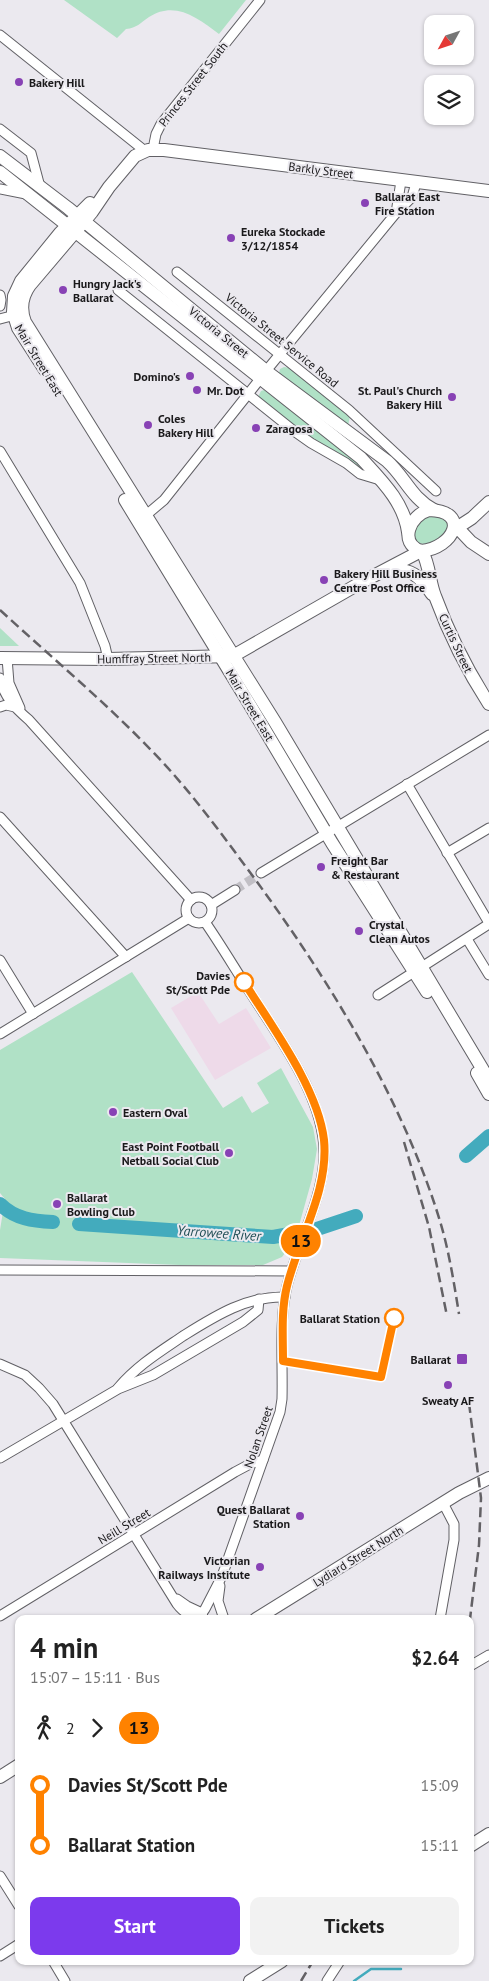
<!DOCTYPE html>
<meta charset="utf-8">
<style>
body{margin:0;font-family:"PT Sans",sans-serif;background:#f2f2f2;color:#222;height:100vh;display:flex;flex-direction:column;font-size:19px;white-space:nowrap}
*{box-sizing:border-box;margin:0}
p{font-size:16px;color:#767676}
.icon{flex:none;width:28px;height:28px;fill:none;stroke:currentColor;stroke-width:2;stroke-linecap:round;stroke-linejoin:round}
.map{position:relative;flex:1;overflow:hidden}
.side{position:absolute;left:15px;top:1615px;width:459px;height:350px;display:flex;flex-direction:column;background:#fff;border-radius:10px;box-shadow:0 1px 4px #0004}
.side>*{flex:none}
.badge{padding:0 10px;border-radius:16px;font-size:18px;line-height:32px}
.needle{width:32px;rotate:230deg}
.controls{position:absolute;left:424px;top:15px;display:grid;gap:10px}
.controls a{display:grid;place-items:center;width:50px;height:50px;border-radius:10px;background:#fff;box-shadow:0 1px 4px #0004;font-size:25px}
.map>.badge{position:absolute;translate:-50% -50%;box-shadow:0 0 0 2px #fff}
.legs{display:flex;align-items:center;gap:8px;height:55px;padding:0 15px;font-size:16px}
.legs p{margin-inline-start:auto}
.headline{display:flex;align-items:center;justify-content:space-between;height:85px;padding:0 15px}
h1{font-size:28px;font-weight:700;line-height:38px}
.button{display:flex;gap:10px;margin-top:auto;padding:10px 15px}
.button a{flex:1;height:58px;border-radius:10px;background:#7c3aed;color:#fff;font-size:20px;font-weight:700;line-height:58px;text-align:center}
.button a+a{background:#f2f2f2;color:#222}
ul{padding:0 15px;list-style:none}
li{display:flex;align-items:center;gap:18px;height:60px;font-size:19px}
li i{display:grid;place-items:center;width:8px;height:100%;margin:0 6px;background:currentColor}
li i::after{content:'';width:12px;height:12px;margin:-6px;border:4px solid;border-radius:50%;background:#fff}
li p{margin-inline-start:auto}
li:first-child i{background:linear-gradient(#0000 50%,currentColor 0)}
li:last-child i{background:linear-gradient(currentColor 50%,#0000 0)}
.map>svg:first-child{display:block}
.industrial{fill:#eedae9}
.green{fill:#b0e1c6}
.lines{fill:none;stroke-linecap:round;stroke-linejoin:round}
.stream{stroke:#43abbd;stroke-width:2.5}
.river{stroke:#43abbd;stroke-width:14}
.street-tunnel{stroke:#c1bfc5;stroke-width:9;stroke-dasharray:9 4.5;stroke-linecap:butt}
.street-casing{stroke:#616065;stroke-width:11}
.secondary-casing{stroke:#616065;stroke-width:14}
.street{stroke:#fff;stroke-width:9}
.secondary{stroke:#fff;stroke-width:12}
.rail{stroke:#636165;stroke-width:2.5;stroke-dasharray:10 5;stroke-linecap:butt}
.line-1-casing{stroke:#fff;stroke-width:11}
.line-1{stroke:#ff8200;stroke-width:8}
.poi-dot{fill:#8842b5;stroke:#ebe9ef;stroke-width:2}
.stop-1-dot{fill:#fff;stroke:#ff8200;stroke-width:2.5}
.labels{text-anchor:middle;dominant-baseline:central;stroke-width:4;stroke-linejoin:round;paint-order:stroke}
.poi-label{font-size:12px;font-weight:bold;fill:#1a191b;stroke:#ebe9ef;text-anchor:start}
.street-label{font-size:12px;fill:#1a191b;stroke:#ebe9ef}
.stop-label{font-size:12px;font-weight:bold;fill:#1a191b;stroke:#ebe9ef;text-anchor:end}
.water-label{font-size:14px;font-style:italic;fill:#214e56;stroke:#ebe9ef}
</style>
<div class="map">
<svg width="489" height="1981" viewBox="0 0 489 1981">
<rect width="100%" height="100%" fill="#ebe9ef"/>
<path class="industrial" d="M198,992l21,32 27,-16 25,40 -56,32 -44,-72z"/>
<g class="green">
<path d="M64,0h182l-27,34c-21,-16 -44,-34 -70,-17 -9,6 -12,11 -23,12l-9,9z"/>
<path d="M284,367l7,1 59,48 -2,10 -69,-53 1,-4z"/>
<path d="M264,390l73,54 27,25 -3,1 -62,-40 -41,-33 3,-6z"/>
<path d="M430,515l14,3 4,5 -1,8c-32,31 -46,-2 -17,-16z"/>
<path d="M0,628l19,18h-19z"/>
<path d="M132,972l91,136 19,-12 10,17 17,-10 -12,-20 24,-15 32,59 4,22 -5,30 -17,61 -13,17 -19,8h-83l-180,-7v-28l5,-31 -5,-6v-143z"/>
</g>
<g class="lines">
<path class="stream" d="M354,1981l17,-12h30"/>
<g class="river">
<path d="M466,1156l23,-20"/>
<path d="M0,1204c15,15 33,17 53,18"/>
<path d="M79,1224l194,13 44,-8 39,-13"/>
</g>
<path class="street-tunnel" d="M235,890l26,-17"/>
<g class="street-casing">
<g id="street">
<path d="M0,35l145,116"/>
<path d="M0,129l31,24 9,34"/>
<path d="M153,149l3,-15 5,-10 99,-124"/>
<path d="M0,189l26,5"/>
<path d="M396,213l5,-32"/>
<path d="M177,272l172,138 87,81"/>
<path d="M118,290l176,141 17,12 35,20 14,11 20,6"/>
<path d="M0,295l1,5 -1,6"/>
<path d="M0,319l19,-5"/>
<path d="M266,371l130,-158 16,-16 4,-14"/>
<path d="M0,451l80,132 25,63 3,13"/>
<path d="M145,516l19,-16 96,-121"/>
<path d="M7,658l2,25 11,25"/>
<path d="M0,678c4,19 15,30 29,42l162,180"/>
<path d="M0,707l6,-2 9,2"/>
<path d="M407,784l82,139"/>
<path d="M0,817l126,140"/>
<path d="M447,853l42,-25"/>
<path d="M261,873l228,-138"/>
<circle cx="199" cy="910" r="13"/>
<path d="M211,905l24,-15"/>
<path d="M467,939l22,36"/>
<path d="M0,960l33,54"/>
<path d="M378,995l111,-71"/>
<path d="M0,1034l189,-116"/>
<path d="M0,1270l291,1"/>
<path d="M0,1364l25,11 14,13 14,16 124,200c6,8 16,15 26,14"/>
<path d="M118,1388c20,-23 40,-35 65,-52 32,-20 63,-40 102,-39"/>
<path d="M0,1458l118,-69 35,-14 90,-53 15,-12 1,-11"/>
<path d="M220,1586l-2,15 6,18"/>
<path d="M177,1599l10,7 15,7 1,5"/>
<path d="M0,1616l235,-144 15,-8 13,-4"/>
<path d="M198,1619l7,-10 17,-33 58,-164 2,-13c1,-35 -3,-80 5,-113 11,-43 34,-83 37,-127 3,-58 -44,-120 -74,-167 -15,-23 -29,-47 -45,-70"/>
<path d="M440,1619l14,-79v-16l-11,-21"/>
<path d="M470,1666l19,-11"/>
<path d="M0,1876l19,30"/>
<path d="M0,1956l19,-12"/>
<path d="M53,1961l12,20"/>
<path d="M327,1981l13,-20"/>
</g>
</g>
<g class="secondary-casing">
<g id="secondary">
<path d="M0,156l68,52 198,163 121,90c18,16 24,37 47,49"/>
<path d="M0,172l361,286c20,22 43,44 47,74"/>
<path d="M489,191l-325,-41h-16l-13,6 -26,31 -17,25 -62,73c-8,11 -10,24 -5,37l250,400 214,358"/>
<path d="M45,370l-27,-42 -5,-16 1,-16 7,-15 39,-48 30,-30"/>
<path d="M125,500l122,200 85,143 95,149"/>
<path d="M429,510c42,1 25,38 -8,41 -23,-8 -11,-36 8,-41z"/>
<path d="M455,525l16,17 18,12"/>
<path d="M455,529l17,-11 17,-16"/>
<path d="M422,551c8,15 7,30 13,45 14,38 32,74 54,108"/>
<path d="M388,571c22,-4 32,5 44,23"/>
<path d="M0,658l108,1 125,-3 129,-74 59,-31"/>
<path d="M477,1073l12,21"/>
<path d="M256,1619l203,-126 30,-15"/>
<path d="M0,1777l19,-12"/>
<path d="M470,1846l19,-12"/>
<path d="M250,1981l32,-20"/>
</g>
</g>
<use href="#street" class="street"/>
<use href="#secondary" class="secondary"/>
<g class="rail">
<path d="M0,610c51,47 104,91 152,141 36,37 66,78 97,120 77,104 153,226 191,350 9,30 14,62 19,93"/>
<path d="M404,1142l25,85 18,89"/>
<path d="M469,1403l12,95 -2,47 -9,74"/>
<path d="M301,1981l12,-20"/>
</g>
</g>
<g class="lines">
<g class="line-1-casing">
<path id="line-1" d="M244,982c27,43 74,106 80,158 5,50 -25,98 -37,146 -6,24 -4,50 -4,75l98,16 13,-59"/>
</g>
<use href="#line-1" class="line-1"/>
</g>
<g class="poi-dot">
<circle cx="19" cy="82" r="5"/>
<circle cx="365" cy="203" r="5"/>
<circle cx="231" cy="238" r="5"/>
<circle cx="63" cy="290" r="5"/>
<circle cx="190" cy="376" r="5"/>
<circle cx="197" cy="390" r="5"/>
<circle cx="452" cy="397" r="5"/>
<circle cx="148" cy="425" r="5"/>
<circle cx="256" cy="428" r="5"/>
<circle cx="324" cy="580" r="5"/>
<circle cx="321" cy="867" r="5"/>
<circle cx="359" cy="931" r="5"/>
<circle cx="113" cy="1112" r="5"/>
<circle cx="229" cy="1153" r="5"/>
<circle cx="57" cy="1204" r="5"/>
<rect x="456" y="1353" width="12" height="12" rx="2.5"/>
<circle cx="448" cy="1385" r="5"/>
<circle cx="300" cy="1516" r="5"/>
<circle cx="260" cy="1567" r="5"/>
</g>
<g class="stop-1-dot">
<circle cx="244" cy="982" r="9"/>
<circle cx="394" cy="1318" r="9"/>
</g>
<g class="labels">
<g class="poi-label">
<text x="29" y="82">Bakery Hill</text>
<text x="375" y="196">Ballarat East<tspan x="375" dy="14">Fire Station</tspan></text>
<text x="241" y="231">Eureka Stockade<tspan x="241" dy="14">3/12/1854</tspan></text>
<text x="73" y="283">Hungry Jack's<tspan x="73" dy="14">Ballarat</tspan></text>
<text x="180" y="376" text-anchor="end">Domino's</text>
<text x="207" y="390">Mr. Dot</text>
<text x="442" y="390" text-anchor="end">St. Paul's Church<tspan x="442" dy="14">Bakery Hill</tspan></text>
<text x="158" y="418">Coles<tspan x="158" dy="14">Bakery Hill</tspan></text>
<text x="266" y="428">Zaragosa</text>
<text x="334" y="573">Bakery Hill Business<tspan x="334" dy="14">Centre Post Office</tspan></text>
<text x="331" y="860">Freight Bar<tspan x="331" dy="14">&amp; Restaurant</tspan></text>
<text x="369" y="924">Crystal<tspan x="369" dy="14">Clean Autos</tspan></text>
<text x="123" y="1112">Eastern Oval</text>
<text x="219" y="1146" text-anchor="end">East Point Football<tspan x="219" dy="14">Netball Social Club</tspan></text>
<text x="67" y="1197">Ballarat<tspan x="67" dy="14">Bowling Club</tspan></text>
<text x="451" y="1359" text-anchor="end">Ballarat</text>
<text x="448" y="1400" text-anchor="middle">Sweaty AF</text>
<text x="290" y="1509" text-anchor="end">Quest Ballarat<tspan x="290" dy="14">Station</tspan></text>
<text x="250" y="1560" text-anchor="end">Victorian<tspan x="250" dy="14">Railways Institute</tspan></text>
</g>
<g class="street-label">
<text transform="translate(193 84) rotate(-52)">Princes Street South</text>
<text transform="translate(321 170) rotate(7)">Barkly Street</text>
<text transform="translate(219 332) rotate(39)">Victoria Street</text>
<text transform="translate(282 340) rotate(39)">Victoria Street Service Road</text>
<text transform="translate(39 360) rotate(59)">Mair Street East</text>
<text transform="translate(456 643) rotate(65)">Curtis Street</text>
<text transform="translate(154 658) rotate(-1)">Humffray Street North</text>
<text transform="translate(250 705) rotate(59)">Mair Street East</text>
<text transform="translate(258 1437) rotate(-71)">Nolan Street</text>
<text transform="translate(124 1526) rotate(-31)">Neill Street</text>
<text transform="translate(358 1556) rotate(-32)">Lydiard Street North</text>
</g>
<g class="stop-label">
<text x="230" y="975">Davies<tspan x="230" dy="14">St/Scott Pde</tspan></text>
<text x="380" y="1318">Ballarat Station</text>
</g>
<g class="water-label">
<text transform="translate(219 1233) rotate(4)">Yarrowee River</text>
</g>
</g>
</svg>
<div class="controls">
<a><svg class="needle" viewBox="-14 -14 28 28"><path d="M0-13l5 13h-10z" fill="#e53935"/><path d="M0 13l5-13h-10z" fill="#767676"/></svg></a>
<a><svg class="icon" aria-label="layers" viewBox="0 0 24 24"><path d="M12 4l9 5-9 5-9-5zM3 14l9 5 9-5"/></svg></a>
</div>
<b class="badge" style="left:301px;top:1241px;background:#ff8200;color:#111">13</b>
<section class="side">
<div class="headline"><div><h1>4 min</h1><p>15:07 – 15:11 · Bus</p></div><b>$2.64</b></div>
<div class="legs"><svg class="icon" aria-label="walk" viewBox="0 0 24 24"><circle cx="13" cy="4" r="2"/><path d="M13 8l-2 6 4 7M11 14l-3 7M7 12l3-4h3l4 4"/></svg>2<svg class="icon" aria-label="forward" viewBox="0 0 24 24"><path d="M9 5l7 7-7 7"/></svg><b class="badge" style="background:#ff8200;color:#111">13</b></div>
<ul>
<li><i style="color:#ff8200"></i><b>Davies St/Scott Pde</b><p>15:09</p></li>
<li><i style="color:#ff8200"></i><b>Ballarat Station</b><p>15:11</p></li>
</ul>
<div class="button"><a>Start</a><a>Tickets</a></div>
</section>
</div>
